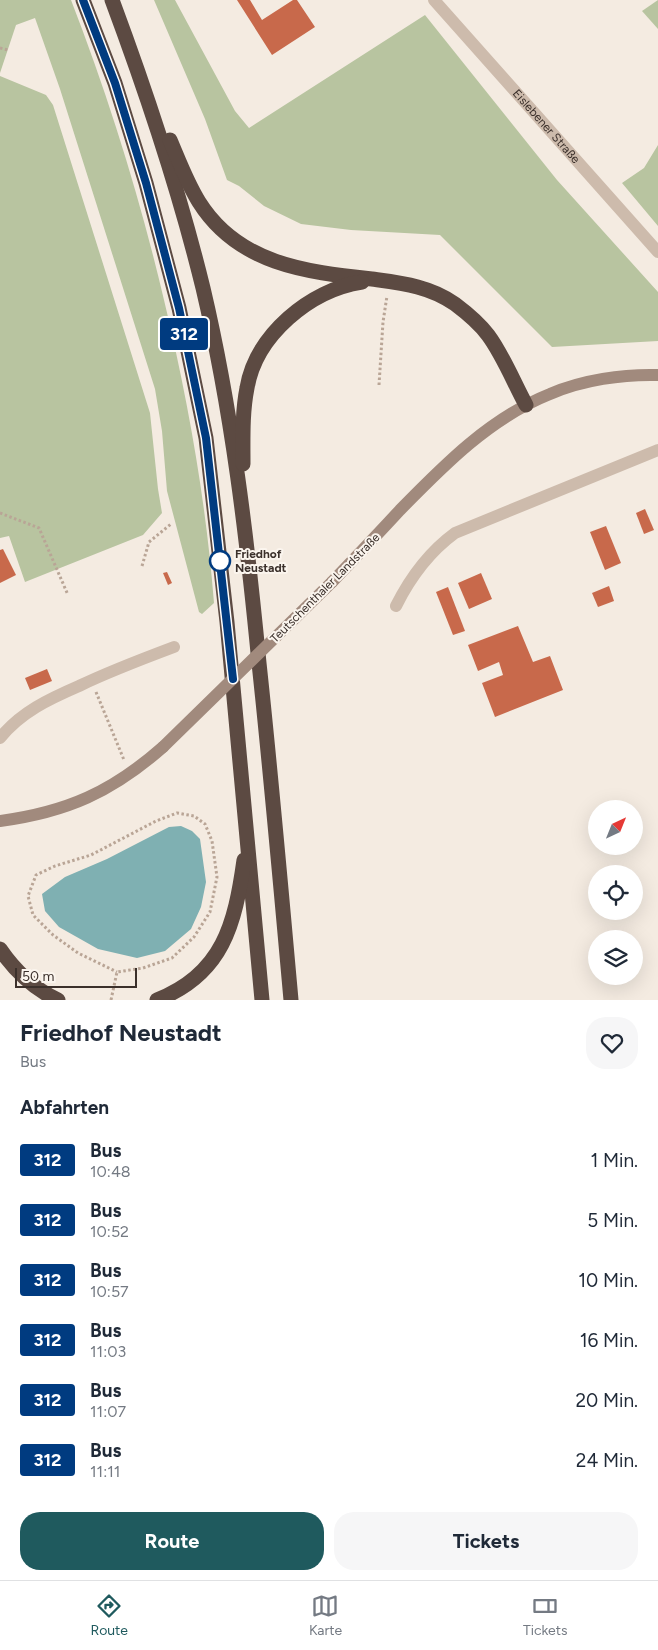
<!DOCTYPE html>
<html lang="de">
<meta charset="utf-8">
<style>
body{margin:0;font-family:Figtree,sans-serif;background:#f6f6f7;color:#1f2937;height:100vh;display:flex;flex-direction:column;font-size:19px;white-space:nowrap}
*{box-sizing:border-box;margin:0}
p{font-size:16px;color:#747a83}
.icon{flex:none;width:28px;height:28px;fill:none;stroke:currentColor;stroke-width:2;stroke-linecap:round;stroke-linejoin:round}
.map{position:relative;height:1000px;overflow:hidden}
.panel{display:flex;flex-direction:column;background:#fff;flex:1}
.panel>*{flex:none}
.badge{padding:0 10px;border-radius:4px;font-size:18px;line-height:32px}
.needle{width:32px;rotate:43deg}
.fabs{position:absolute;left:588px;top:800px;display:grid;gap:10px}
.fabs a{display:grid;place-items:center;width:55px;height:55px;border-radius:50%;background:#fff;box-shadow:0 5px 20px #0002;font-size:25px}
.scale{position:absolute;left:15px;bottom:12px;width:122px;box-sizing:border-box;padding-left:5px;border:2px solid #3b302b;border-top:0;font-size:14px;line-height:18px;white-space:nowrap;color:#3b302b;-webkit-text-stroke:4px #fbf5ee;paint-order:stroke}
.map>.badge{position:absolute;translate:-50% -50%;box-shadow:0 0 0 2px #fff}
h2{padding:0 20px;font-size:19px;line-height:45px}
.round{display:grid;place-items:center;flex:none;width:52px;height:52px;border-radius:20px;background:#f6f6f7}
.head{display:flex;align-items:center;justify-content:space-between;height:85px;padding:0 20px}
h1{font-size:24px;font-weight:700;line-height:38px}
.action{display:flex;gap:10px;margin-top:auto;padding:10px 20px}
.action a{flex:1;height:58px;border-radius:20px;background:#1f5a5e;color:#fff;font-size:20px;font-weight:700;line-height:58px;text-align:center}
.action a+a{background:#f6f6f7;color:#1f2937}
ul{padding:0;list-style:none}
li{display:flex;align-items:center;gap:15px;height:60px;padding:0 20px}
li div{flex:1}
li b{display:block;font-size:19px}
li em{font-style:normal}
li .badge{min-width:55px;font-weight:700;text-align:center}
.dock{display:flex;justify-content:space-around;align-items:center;height:70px;border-top:1px solid #e0e1e3;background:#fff;font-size:14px;color:#747a83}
.dock a{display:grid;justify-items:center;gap:2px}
.dock .current{color:#1f5a5e}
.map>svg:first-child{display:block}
.green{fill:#b8c4a0}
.water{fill:#7fb0b2}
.building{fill:#c8694b}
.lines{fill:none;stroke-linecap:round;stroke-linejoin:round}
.path{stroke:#b9a596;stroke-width:3;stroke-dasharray:2.5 2.5;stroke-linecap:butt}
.street{stroke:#cdbbac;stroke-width:12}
.secondary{stroke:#a18a7d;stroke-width:12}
.highway{stroke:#5c4a42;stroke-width:15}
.secondary-bridge{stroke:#a18a7d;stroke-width:12}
.line-casing{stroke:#fff;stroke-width:11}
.line{stroke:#003b80;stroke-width:8}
.stop-dot{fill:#fff;stroke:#003b80;stroke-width:2.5}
.labels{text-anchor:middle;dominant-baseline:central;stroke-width:4;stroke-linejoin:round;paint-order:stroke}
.street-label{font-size:12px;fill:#3b302b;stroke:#fbf5ee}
.stop-label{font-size:12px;font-weight:bold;fill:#3b302b;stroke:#fbf5ee;text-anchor:start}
</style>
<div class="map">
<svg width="658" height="1000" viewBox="0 0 658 1000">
<rect width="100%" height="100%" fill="#f4ebe1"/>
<g class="green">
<path d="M0,0h71c38,98 69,198 93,300 24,100 42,201 50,303l-12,11 -3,-2 -32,-121 -5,-60 -7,-42 -95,-300 -25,-71 -19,7 -16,48z"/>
<path d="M154,0h21l60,111 14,17 176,-113 132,165 101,112v49l-106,6 -112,-112 -89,-5 -50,-6 -37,-18 -25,-20 -12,-6 -22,-61z"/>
<path d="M658,0v29l-16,-18z"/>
<path d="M0,76l46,19 7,10 97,308 8,76 4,24 -19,22 -118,47 -16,-46 -9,2z"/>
<path d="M658,145v81l-36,-43 22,-15z"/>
</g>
<path class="water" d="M181,826l11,5 8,8 6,43 -5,25 -10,22 -26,22 -28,7 -39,-9 -39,-22 -14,-16 -3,-17 23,-17 42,-18 62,-32z"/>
<g class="building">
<path d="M237,0h13l12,20 31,-20h4l18,27 -43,28z"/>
<path d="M645,509l9,21 -10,4 -8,-21z"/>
<path d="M606,526l15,37 -16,7 -15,-38z"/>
<path d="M3,549l13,26 -16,8v-33z"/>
<path d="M167,572l5,11 -4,2 -5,-12z"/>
<path d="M481,573l11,26 -23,10 -11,-26z"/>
<path d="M609,586l5,15 -16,6 -6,-14z"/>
<path d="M448,587l17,44 -12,4 -17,-43z"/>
<path d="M518,626l15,36 17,-6 13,34 -68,27 -13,-34 21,-8 -4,-13 -21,9 -10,-26z"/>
<path d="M47,669l5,12 -22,9 -5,-12z"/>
</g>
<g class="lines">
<g class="path">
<path d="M0,48l8,2"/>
<path d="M379,385l4,-63 4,-26"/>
<path d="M0,513l39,15 29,67"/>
<path d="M142,566l7,-24 22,-18"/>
<path d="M96,692l28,68"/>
<path d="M111,1000l6,-28 26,-4 29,-10 22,-21 16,-25 7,-35 -5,-36 -7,-17 -11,-8 -17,-3 -21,8 -65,34 -36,11 -19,9 -8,21 5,19 20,20 25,18 39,19"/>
</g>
<g class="street">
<path id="s1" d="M434,0l224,252"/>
<path d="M396,606c14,-28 33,-54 59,-73l203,-83"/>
<path d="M0,738c21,-26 49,-39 79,-52 31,-15 63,-27 95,-39"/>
</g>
<g class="secondary">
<path d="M332,582c23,-24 46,-48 68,-72 44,-45 90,-92 150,-116 32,-14 73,-20 108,-19"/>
<path d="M0,821c67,-9 112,-29 163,-74"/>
</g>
<g class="highway">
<path d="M83,0l32,83 31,100 33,125 27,130 21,184 35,378"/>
<path d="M112,0c35,94 67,190 91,288 29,123 44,250 56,375 12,112 22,225 32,337"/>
<path d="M170,140c9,21 17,43 29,62 39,62 106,70 173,77 29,4 58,7 83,25 12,9 24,19 33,31 15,20 26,48 38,70"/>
<path d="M243,464c0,-25 -1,-51 4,-76 9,-53 63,-98 115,-106"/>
<path d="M0,949c15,22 34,40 58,51"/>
<path d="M157,1000c66,-26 78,-76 87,-140"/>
</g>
<path class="secondary-bridge" d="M163,747l169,-165"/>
</g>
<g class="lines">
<g class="line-casing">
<path id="line" d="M83,0l32,83 31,100 33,125 27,130 27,241"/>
</g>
<use href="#line" class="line"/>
</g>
<circle class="stop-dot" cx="220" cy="561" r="10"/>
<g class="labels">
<g class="street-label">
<text stroke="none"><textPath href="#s1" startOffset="169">Eislebener Straße</textPath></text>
<text transform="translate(325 588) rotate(-45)">Teutschenthaler Landstraße</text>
</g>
<g class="stop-label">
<text x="235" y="554">Friedhof<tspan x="235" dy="14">Neustadt</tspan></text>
</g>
</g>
</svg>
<div class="fabs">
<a><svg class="needle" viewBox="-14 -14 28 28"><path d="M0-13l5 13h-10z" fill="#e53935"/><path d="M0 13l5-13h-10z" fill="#747a83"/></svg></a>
<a><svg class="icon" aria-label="locate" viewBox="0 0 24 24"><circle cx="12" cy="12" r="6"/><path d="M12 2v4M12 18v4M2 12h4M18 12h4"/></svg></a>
<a><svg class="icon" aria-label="layers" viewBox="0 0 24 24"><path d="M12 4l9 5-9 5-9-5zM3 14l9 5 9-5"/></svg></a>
</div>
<div class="scale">50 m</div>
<b class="badge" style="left:184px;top:334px;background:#003b80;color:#fff">312</b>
</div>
<section class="panel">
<div class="head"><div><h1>Friedhof Neustadt</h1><p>Bus</p></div><a class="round"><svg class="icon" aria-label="heart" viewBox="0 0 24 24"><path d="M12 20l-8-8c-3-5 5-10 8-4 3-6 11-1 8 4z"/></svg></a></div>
<h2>Abfahrten</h2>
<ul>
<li><span class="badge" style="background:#003b80;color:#fff">312</span><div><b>Bus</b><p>10:48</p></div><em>1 Min.</em></li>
<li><span class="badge" style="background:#003b80;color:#fff">312</span><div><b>Bus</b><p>10:52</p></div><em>5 Min.</em></li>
<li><span class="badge" style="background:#003b80;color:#fff">312</span><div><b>Bus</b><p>10:57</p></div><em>10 Min.</em></li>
<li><span class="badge" style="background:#003b80;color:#fff">312</span><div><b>Bus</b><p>11:03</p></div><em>16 Min.</em></li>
<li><span class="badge" style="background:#003b80;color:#fff">312</span><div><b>Bus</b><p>11:07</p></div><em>20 Min.</em></li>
<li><span class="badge" style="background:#003b80;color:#fff">312</span><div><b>Bus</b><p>11:11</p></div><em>24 Min.</em></li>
</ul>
<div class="action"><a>Route</a><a>Tickets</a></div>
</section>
<nav class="dock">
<a class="current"><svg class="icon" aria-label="directions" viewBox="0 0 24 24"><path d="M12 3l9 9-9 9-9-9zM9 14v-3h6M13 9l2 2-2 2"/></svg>Route</a>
<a><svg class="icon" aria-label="map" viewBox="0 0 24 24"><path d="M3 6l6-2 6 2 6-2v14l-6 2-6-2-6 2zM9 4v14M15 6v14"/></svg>Karte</a>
<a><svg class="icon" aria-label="tickets" viewBox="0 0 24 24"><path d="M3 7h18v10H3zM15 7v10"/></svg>Tickets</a>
</nav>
